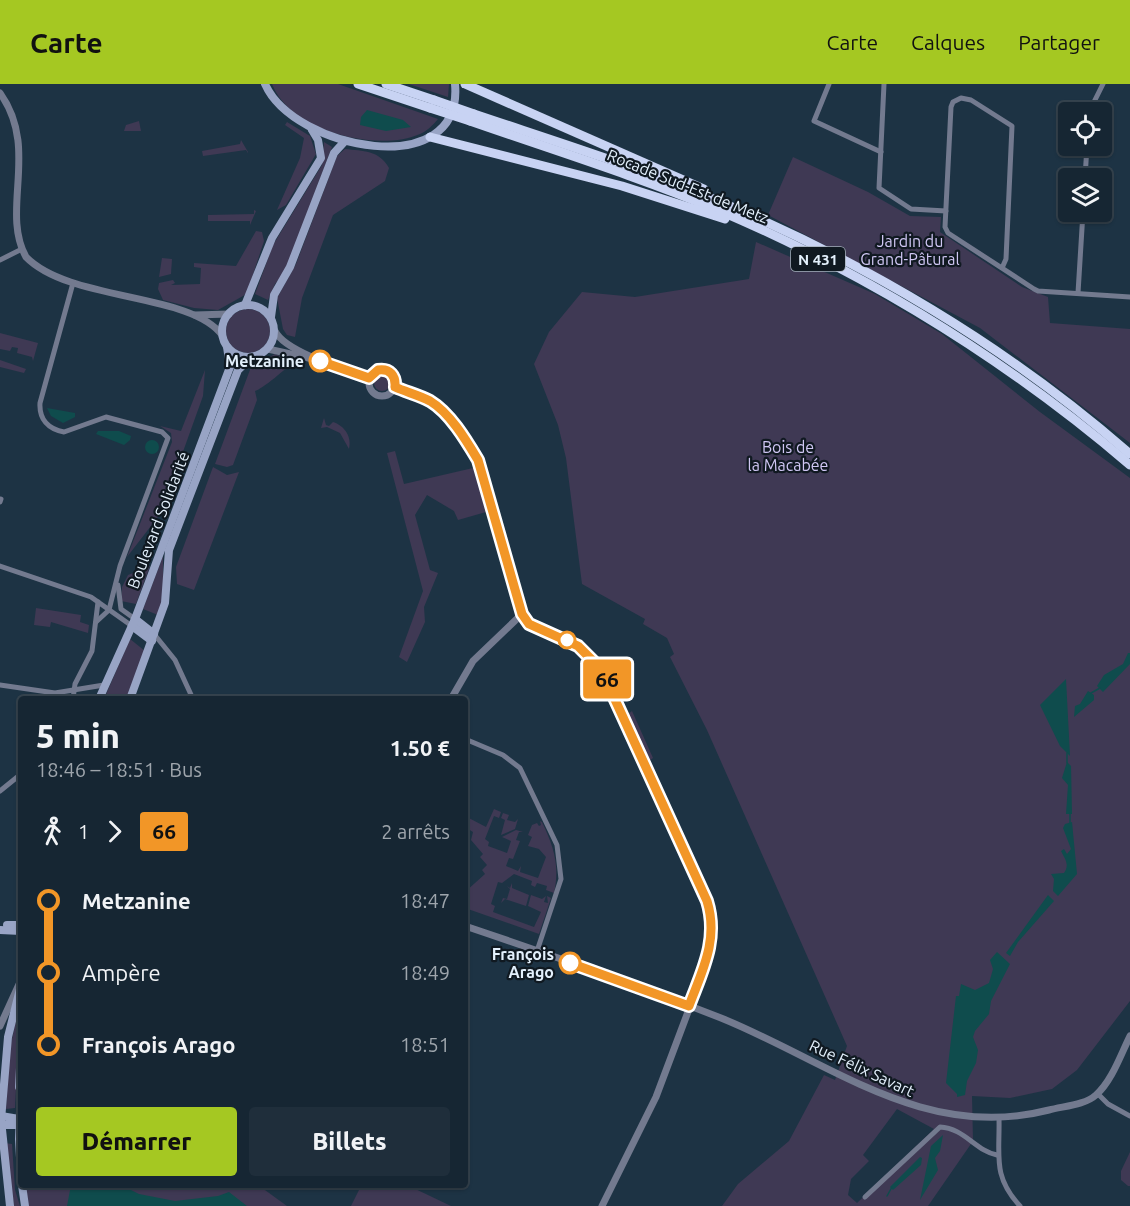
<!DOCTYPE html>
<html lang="fr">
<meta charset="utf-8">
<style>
body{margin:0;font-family:Ubuntu,sans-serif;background:#1f2e3b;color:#f1f3f6;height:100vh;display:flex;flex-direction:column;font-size:22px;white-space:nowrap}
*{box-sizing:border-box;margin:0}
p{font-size:20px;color:#9ea5ac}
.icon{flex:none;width:33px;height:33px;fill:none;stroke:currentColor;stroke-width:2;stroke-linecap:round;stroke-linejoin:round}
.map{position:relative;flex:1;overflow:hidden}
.sheet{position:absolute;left:18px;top:612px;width:450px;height:492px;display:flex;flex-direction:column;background:#162633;border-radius:6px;box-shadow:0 2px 4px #0004,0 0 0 2px #35434e}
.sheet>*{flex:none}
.badge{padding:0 12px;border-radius:4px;font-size:21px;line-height:39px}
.tools{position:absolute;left:1058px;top:18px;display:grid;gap:12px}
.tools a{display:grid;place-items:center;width:54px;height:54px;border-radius:6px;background:#162633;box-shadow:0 2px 4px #0004,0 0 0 2px #35434e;font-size:30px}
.map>.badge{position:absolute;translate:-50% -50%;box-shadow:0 0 0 3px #fff}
.legs{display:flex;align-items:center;gap:9px;height:66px;padding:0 18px;font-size:20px}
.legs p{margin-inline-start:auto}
.head{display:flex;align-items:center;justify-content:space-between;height:102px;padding:0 18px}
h1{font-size:33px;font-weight:800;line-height:45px}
.button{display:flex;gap:12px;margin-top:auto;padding:12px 18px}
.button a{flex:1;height:69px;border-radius:6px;background:#a5c822;color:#111;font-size:24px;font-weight:800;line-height:69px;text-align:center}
.button a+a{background:#1f2e3b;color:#f1f3f6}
ul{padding:0 18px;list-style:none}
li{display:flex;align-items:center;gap:21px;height:72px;font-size:22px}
li i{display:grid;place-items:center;width:9px;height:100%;margin:0 8px;background:currentColor}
li i::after{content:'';width:15px;height:15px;margin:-8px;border:4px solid;border-radius:50%;background:#162633}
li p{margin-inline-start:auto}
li:first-child i{background:linear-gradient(#0000 50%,currentColor 0)}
li:last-child i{background:linear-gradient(currentColor 50%,#0000 0)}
header{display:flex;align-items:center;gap:36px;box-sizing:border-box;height:84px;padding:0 30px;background:#a5c822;color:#111}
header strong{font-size:28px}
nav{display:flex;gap:33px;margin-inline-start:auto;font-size:21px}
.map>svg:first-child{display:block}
.green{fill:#3f3954;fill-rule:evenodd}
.water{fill:#0f4c4d}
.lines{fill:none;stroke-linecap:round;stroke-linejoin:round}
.stream{stroke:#0f4c4d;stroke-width:1.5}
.minor{stroke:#737a8f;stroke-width:5}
.tertiary{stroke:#737a8f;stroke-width:7}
.secondary{stroke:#98a4c5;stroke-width:8}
.trunk{stroke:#c8d3f3;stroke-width:9}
.trunk-bridge{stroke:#c8d3f3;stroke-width:9}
.line-1-casing{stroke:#fff;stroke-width:14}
.line-1{stroke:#f29627;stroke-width:9}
.stop-1-dot{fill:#fff;stroke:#f29627;stroke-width:3}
.labels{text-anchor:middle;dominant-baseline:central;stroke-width:4.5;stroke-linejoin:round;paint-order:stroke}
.shield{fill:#101921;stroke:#a4b0ba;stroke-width:1.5}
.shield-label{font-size:15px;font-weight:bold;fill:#e3f0fc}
.street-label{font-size:16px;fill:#e3f0fc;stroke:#101921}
.park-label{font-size:16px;fill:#d0c7f4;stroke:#101921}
.stop-label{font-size:16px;font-weight:bold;fill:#e3f0fc;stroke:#101921;text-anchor:end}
</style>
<header>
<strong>Carte</strong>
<nav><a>Carte</a><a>Calques</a><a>Partager</a></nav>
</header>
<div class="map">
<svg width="1130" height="1122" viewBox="0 0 1130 1122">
<rect width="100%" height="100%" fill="#1d3344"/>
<g class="green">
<path d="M272,0h66l100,35c-5,6 -11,12 -18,15 -43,19 -130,-3 -148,-50z"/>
<path d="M409,0h40l-1,13z"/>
<path d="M139,37l2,10h-17l2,-6z"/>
<path d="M287,38l23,14 6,18 -30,51 -9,5 23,-52 4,-20 -19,-13z"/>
<path d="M241,56l7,12v1l-2,-3 -43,6 -1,-5 38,-7z"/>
<path d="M324,58l8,5 -47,125 -10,12 -7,16 -13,-6 18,-49 49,-80z"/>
<path d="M345,65c18,2 34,1 44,19l-4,13 -52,34 -31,83 -7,39 -8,-2 -4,-6 -6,-31 19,-34 41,-108z"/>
<path d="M793,73l75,35 42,24 31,1 -1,15 82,55 26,10 2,26 80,6v114l-150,-115 -212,-113z"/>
<path d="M254,126l2,1 -6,14v-4h-42v-6l46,-1z"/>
<path d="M256,147l6,1 2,9 -17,52 -4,3 -25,14 -24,-2 -31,-8 -5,-11 1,-6 14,-3 2,3 -4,2 29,-1 1,-16 -7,-1v-4l42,3z"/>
<path d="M756,158l119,52 67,40 98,78 90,66v523l-53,69 -25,19 -42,9 -38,-2 1,45 -45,65h-206l16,-22 51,-43 35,-66 11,5 12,-34 -140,-316 -37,-73 4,-3 -7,-16 -24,-14 2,-5 -63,-35 -16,-126 -8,-33 -24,-61 15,-32 33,-40 53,5 114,-18zM897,1025l37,20 -77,74 -9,-8 3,-16 18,-18 -6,-6z"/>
<path d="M162,174l10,1 -1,15 -12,3z"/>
<circle cx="248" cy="247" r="22"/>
<path d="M0,249l38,10 -5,18 -1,-4 -15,-4 1,-5 -6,-1 -2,4 -10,-2z"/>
<path d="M275,270l18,7c-4,6 -32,29 -38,30l2,9 -24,65 -6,2 -12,-3 36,-97z"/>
<path d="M0,276l26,9 -2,4 -24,-6z"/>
<path d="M205,286l-2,26 -42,117 -34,44 45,-115 -1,-9 -11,-7 21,5z"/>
<circle cx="382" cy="299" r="8"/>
<path d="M324,334l2,7 3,1 4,-4c12,4 19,15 16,27l-9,-16 -13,-6 -6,1z"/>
<path d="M395,367l9,33 69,-16 13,44 -28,8 -4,-9 -27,-16 -12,20 15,55 8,3 -14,34 1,15 -18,40 -8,-5 24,-66 -36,-138z"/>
<path d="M213,383l14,8 12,-3 -45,118 -17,-6 -1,-17z"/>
<path d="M163,472v41l-5,18 -15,-6z"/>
<path d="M150,482l-14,38 -15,-3 1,-14 6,-12z"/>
<path d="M36,524l45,7 -1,7 9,3 -1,8 -37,-11 -1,5 -16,-2z"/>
<path d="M130,555l15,12 -18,48h-23z"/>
<path d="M632,627l21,47 -3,2 -23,-45z"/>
<path d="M494,725l7,3 -2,6 -5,-2 -9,23 4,3 -1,4 19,7 4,-12 -9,-4 14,-7 7,2h-4l-3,8 4,1 -7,18 -4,-1 -3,8 12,5 3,-5 -1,6 18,6 8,-21 -7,-8 -11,-3 4,-9 -4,-2 4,-10 5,-2 2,3 2,-1 -1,-4 2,1c12,25 18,44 12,71l-8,-3 1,-4 -10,-3 -2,4 -4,-2 1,-4 -18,-7 -12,9 -4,-1 -7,22 4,2 -2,6 41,15 7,-15 -13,-6 3,-11 11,4 4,-3 -2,6 4,1 -1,-7 4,2 -12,36 -74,-26v-16l20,-18 -3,-4 5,-5 -7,-8 3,-3 -12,-14 2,-8 -8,-5v-11l21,11z"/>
<path d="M503,729l6,2 -2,5 8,2 3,-3 -3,10 -14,6 4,-15 -4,-2z"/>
<path d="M512,799v5l17,7 -3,11 -21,-7 -4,4 2,-5 4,1 3,-10 -3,-3 3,2z"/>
<path d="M21,914l-6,110 -9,1 3,-57z"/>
<path d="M5,1059l7,1 3,46 5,16h-6z"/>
<path d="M1130,1068v34h-2l-7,-6v-9z"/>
<path d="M22,1101h236l29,21h-262z"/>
<path d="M368,1101h39l44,21h-100l9,-18z"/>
</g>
<g class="water">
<path d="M367,26l36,10 8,7 -25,4 -26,-6 1,-8z"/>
<path d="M47,324l28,5v4l-12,6 -12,-7z"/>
<path d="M98,347h21l12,5 -1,4 -6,5 -28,-11z"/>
<circle cx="152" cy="363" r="7"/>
<path d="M1128,569h2v11l-27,28 -6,-6 7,-11 19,-11z"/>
<path d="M1066,595l4,77 -10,-10 -20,-41z"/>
<path d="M1088,607l6,4v5l-20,17 1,-11 5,-2z"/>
<path d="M1067,678l4,4 1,48h-6l2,-29 -6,-7z"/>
<path d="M1072,738l5,52 -19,22 -5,-5 1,-12 -3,-5 13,-1c6,-8 1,-14 -3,-22l3,-2 3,5 4,-5 -8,-21 2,-4z"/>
<path d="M1048,811l6,6 -36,41 -8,14 -4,-3z"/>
<path d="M997,868l13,12 -19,37 -2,13 -14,17 -2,6 5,13 -2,13 -9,18 -2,14 -8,2v-3l-11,-11 10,-87h3l2,-12 14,6 14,-7 4,-14 -3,-9z"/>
<path d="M943,1051l-3,16 -5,7 3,12 -18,30 11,-54z"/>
<path d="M920,1073l2,1 -1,7 -28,25 -3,-3z"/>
<path d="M71,1101h50l18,9 36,7 43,-5 11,-4 18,14h-180z"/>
</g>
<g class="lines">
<g class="stream">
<path d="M1091,609l9,-5"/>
<path d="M1067,669v10"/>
<path d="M1070,739v-10"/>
<path d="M887,1112l5,-9"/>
</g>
<g class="minor">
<path d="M829,0l-15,37 67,31"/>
<path d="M884,0l-5,104 32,21 35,2"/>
<path d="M1089,28l14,-28"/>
<path d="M1085,94l2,-32"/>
<path d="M0,176l20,-10"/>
<path d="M1002,184l4,-9 6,-133 -41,-26 -10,-2 -8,4 -2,5 -6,120 3,6 86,56 4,2 92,6"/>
<path d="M73,199l-33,120c-1,16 8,26 24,29l42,-15 56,15 6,6 -48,128 -11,44"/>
<path d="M1078,209l5,-81"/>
<path d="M0,418l1,-3"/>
<path d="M0,482l91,31 41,29"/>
<path d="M118,501l3,24 14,10"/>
<path d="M96,538l13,-12"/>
<path d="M154,550l21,26 18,39"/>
<path d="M0,601l55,8 49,-8"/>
<path d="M73,615l2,-15 17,-33 6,-49"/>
<path d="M465,655l38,16 17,13 37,77 4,34 -24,72"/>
<path d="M0,707l21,-17"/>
<path d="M1098,1010l10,10 22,12"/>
<path d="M999,1034c1,37 -7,58 21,88"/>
<path d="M865,1113l75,-70c24,1 36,24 57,28"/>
</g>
<g class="tertiary">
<path d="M0,9c40,56 0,117 26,164 44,45 164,35 196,78"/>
<path d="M195,231l34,-1"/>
<path d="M275,247c10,21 71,39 94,47"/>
<path d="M268,265l45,10"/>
<circle cx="382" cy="299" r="13"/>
<path d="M395,303c11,5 24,8 35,14 20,12 36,39 48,59l44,154 11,12 45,21 23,22 108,239 3,23 -6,33 -50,133 -54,109"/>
<path d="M451,615l22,-38 49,-47"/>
<path d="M465,842c86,29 172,59 256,92 109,44 203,124 328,92 15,-4 36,-5 47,-15 16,-14 25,-41 34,-59"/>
<path d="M0,942l21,-46"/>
</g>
<g class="secondary">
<path d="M265,0c29,66 199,99 190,0"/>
<circle cx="248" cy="247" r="26"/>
<path d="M245,221l27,-67 49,-80 -3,-18 -6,-10"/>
<path d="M271,233l3,-22 16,-28 44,-114 11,-12"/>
<path d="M135,535l19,15"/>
<path d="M132,542l20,15"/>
<path d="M99,615l36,-80 95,-252 -3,-20"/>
<path d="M130,615l35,-96 4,-53 69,-180 14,-13"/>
<path d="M7,841h14"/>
<path d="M0,846l21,1"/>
<path d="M21,1001l-2,54 2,37"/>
<path d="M19,1003l2,-38"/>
<path d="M1,1032l18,3"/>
<path d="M1,1041h18"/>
<path d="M22,1101l3,21"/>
<path d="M10,1122l-9,-86 7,-83 13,-52"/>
</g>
<g class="trunk">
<path d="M358,0l72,24"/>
<path d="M386,0l48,16"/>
<path d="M465,0l239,105"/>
<path d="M474,30c80,27 161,52 239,85 150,62 295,148 417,255"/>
<path d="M470,37c83,29 167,55 248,89 149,64 289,150 412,255"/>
<path d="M430,53l192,49 103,33"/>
</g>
<g class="trunk-bridge">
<path d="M434,16l40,14"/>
<path d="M430,24l40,13"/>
</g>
</g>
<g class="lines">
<g class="line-1-casing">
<path id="line-1" d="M320,277l49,17 9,-8c12,-2 18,6 17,17 11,5 24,8 35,14 20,12 36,39 48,59l44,154 7,10 49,22 23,23 106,232c12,39 -5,70 -18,105l-119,-43"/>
</g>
<use href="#line-1" class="line-1"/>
</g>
<g class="stop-1-dot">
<circle cx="320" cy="277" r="10"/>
<circle cx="567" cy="556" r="8"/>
<circle cx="570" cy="879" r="10"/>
</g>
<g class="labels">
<rect class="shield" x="791" y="163" width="54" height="24" rx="4.5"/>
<g class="shield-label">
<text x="818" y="175">N 431</text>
</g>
<g class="street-label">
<text transform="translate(688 102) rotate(22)">Rocade Sud-Est de Metz</text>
<text transform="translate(158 436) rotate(-69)">Boulevard Solidarité</text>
<text transform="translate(862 984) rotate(25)">Rue Félix Savart</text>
</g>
<g class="park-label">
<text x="910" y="157">Jardin du<tspan x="910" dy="18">Grand-Pâtural</tspan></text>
<text x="788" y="363">Bois de<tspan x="788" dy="18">la Macabée</tspan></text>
</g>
<g class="stop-label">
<text x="304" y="277">Metzanine</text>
<text x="554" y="870">François<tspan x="554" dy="18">Arago</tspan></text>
</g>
</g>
</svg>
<div class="tools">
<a><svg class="icon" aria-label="locate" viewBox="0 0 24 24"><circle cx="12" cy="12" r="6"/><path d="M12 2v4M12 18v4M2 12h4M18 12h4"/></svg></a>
<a><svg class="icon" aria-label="layers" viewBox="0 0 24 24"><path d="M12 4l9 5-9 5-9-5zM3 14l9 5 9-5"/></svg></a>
</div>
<b class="badge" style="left:607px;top:595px;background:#f29627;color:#111">66</b>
<section class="sheet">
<div class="head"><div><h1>5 min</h1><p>18:46 – 18:51 · Bus</p></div><b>1.50 €</b></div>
<div class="legs"><svg class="icon" aria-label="walk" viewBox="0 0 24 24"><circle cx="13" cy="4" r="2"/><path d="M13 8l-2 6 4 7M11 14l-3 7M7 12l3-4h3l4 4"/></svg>1<svg class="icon" aria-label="forward" viewBox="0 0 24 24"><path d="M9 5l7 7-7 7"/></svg><b class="badge" style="background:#f29627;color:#111">66</b><p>2 arrêts</p></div>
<ul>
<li><i style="color:#f29627"></i><b>Metzanine</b><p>18:47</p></li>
<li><i style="color:#f29627"></i><span>Ampère</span><p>18:49</p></li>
<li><i style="color:#f29627"></i><b>François Arago</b><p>18:51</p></li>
</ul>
<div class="button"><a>Démarrer</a><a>Billets</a></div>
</section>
</div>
